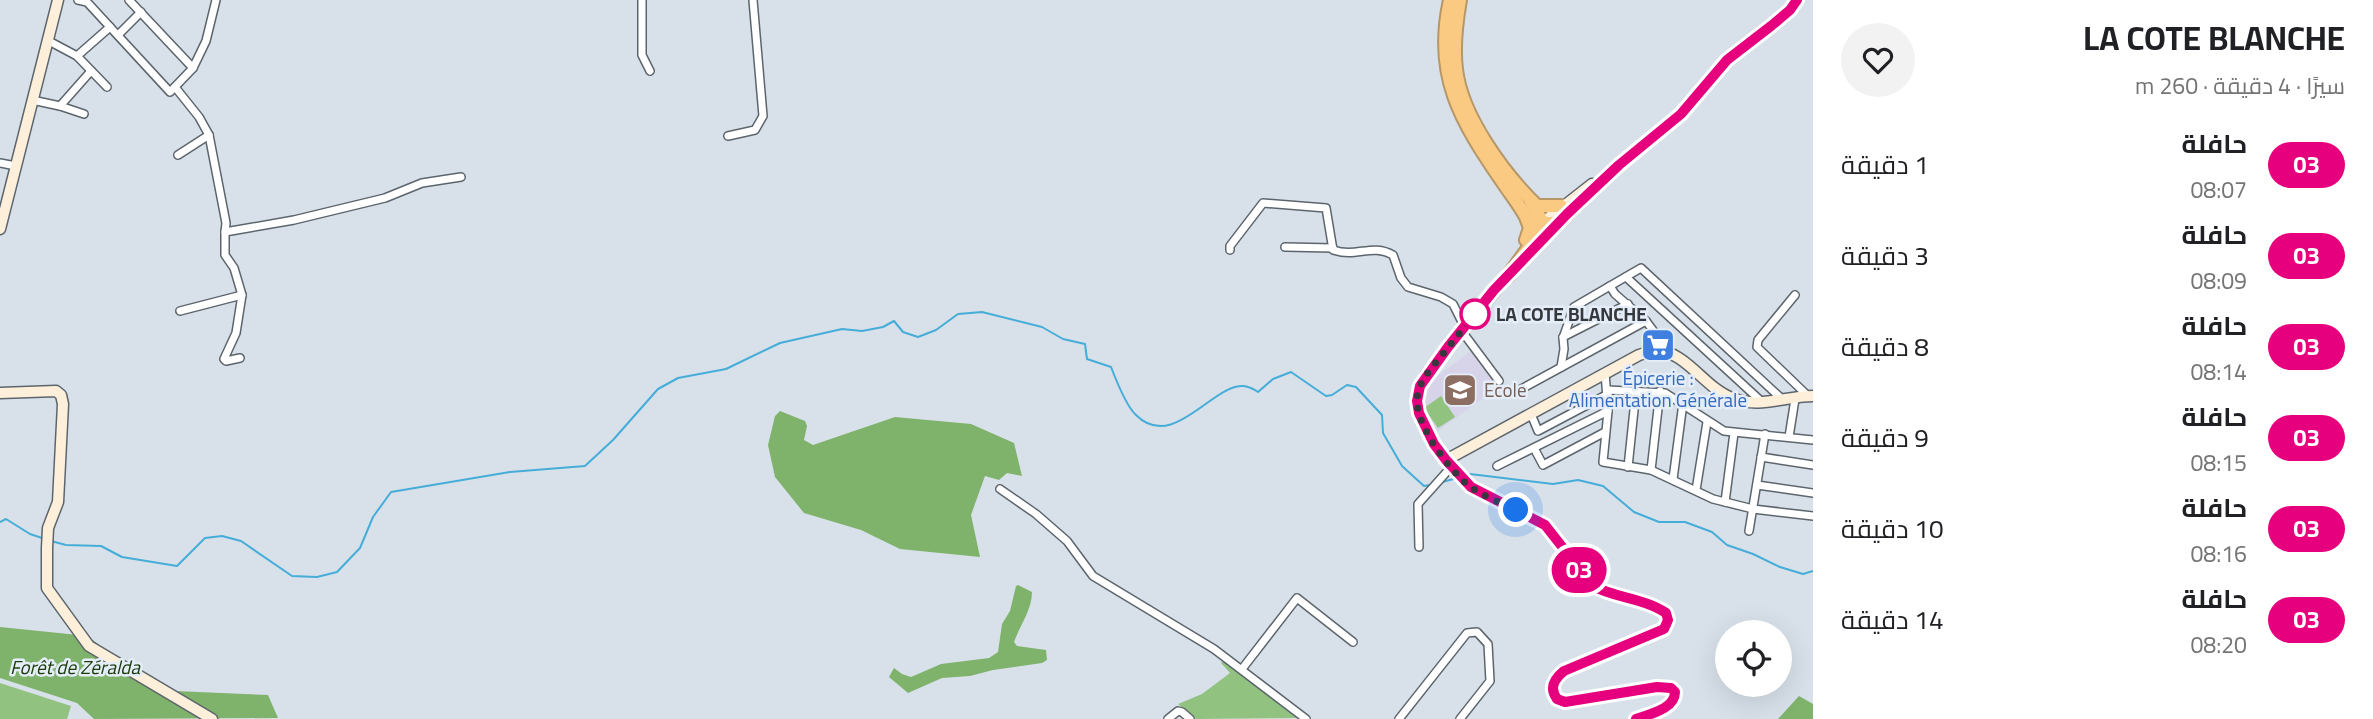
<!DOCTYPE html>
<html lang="ar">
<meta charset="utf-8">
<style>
body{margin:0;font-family:Georgia,Cairo,serif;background:#f2f2f2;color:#202124;direction:rtl;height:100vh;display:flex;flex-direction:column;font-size:26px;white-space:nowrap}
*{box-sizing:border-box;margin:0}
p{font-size:23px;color:#757577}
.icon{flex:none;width:38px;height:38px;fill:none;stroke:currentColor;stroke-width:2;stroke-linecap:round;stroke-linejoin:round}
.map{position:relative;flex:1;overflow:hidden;direction:ltr}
.panel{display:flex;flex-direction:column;background:#fff;width:560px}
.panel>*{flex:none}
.badge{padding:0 14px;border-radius:23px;font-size:24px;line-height:46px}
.controls{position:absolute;left:1715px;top:620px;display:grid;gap:14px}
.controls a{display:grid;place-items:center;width:77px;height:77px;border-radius:50%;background:#fff;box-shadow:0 7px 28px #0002;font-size:35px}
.you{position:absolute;width:35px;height:35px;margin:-18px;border:5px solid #fff;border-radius:50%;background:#1a73e8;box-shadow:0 0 0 10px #1a73e833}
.map>.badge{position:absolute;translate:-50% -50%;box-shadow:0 0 0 4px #fff}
.round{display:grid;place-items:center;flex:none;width:74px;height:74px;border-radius:37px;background:#f2f2f2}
.overview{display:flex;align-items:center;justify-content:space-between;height:119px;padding:0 28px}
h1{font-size:33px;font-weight:700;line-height:52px}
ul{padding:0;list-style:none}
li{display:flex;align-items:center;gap:21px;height:91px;padding:0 28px}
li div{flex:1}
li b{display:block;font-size:26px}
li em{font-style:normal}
li .badge{min-width:77px;font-weight:700;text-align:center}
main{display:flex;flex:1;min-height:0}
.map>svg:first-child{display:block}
.education{fill:#d7d3e8}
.green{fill:#92c280}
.forest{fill:#7fb26b}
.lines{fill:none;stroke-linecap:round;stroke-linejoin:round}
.stream{stroke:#45add8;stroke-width:2}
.street-casing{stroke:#5d656c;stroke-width:10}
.secondary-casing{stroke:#5d656c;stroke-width:13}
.highway-casing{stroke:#b5976a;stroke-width:16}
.street{stroke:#fff;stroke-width:7}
.secondary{stroke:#feefda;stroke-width:10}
.highway{stroke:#faca82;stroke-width:12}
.line-casing{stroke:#fff;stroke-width:16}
.line{stroke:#e6007e;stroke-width:10}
.walk{stroke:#35383c;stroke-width:7;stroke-dasharray:0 12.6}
.stop-dot{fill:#fff;stroke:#e6007e;stroke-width:3.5}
.labels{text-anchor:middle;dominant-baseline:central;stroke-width:5;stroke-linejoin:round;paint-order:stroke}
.stop-label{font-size:19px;font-weight:bold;fill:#35383c;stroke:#e5eef8;text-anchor:start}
.shop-label{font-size:19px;fill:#366cbe;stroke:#e5eef8}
.education-label{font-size:19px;fill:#785e54;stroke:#e5eef8;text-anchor:start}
.park-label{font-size:19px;font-style:italic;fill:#1b3c0a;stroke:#e5eef8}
</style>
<main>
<section class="panel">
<div class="overview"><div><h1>LA COTE BLANCHE</h1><p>سيرًا · 4 دقيقة · 260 m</p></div><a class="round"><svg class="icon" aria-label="heart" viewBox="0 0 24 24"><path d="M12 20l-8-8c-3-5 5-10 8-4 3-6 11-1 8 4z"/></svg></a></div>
<ul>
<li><span class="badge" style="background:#e6007e;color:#fff">03</span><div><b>حافلة</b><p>08:07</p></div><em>1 دقيقة</em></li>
<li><span class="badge" style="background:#e6007e;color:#fff">03</span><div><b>حافلة</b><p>08:09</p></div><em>3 دقيقة</em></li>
<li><span class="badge" style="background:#e6007e;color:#fff">03</span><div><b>حافلة</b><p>08:14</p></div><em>8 دقيقة</em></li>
<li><span class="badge" style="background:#e6007e;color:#fff">03</span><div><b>حافلة</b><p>08:15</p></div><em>9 دقيقة</em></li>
<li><span class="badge" style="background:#e6007e;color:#fff">03</span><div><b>حافلة</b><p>08:16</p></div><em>10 دقيقة</em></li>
<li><span class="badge" style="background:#e6007e;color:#fff">03</span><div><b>حافلة</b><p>08:20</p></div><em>14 دقيقة</em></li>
</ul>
</section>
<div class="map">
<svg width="1813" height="719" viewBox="0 0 1813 719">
<rect width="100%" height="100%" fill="#d8e1ea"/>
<path class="education" d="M1471,351l27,36 -64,47 -9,-16 -2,-21 3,-4 -1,-8z"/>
<g class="green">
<path d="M1441,396l14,21 -17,11 -14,-20z"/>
<path d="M1225,659l73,59 -102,1 -18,-15 24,-10 28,-21 -9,-10z"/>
<path d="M0,683l71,23 -4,13h-67z"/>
</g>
<g class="forest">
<path d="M780,411l25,10 2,5 -3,14 9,5 82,-28 76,7 43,19 8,33 -15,-3 -8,7 -14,-4 -14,39 9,42 -80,-8 -39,-19 -57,-17 -29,-36 -7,-32 7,-29z"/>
<path d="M1018,585l14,7c0,18 -12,33 -18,50l3,4 29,4 1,10 -5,3 -49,7 -23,6 -28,2 -34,15 -19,-16 5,-9 8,6 9,3 30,-13 48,-6 9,-6 4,-28 8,-13 6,-25z"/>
<path d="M0,627l88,9 39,32 48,23 93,4 10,23 -184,1 -17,-16 -77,-25z"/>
<path d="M1799,696l14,8v15h-35z"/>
</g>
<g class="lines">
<g class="stream">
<path d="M1466,475l4,-1 83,10 25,-4 25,6 31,26 25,10h26l27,10 15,13 26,9 27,13 23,7 10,-3"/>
<path d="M1439,483l18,-5"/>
<path d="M0,522l6,-3 24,15 12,4"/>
<path d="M51,541l15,4 35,1 21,11 55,9 28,-28 17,-2 19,5 51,35 25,1 20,-5 23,-24 13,-31 18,-25 119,-20 75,-6 28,-26 45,-51 20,-11 48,-9 54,-26 62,-14 20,2 21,-4 11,-6 9,11 15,5 18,-7 22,-16 24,-2 60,15 21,12 22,5 2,15 24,8c5,13 15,39 25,48 39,39 80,-38 112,-28 4,1 7,3 10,5l15,-13 18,-7 35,24 6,-1 15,-10 9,2 26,28 1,18 19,33 22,20 6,-1"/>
</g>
<g class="street-casing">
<g id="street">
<path d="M78,0l9,2 83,90 23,-24 -64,-68"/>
<path d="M642,0v55l8,16"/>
<path d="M118,35l23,-23"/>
<path d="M47,40l30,16 30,31"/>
<path d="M77,56l33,-29"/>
<path d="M193,68l13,-27 10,-41"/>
<path d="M175,87l24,30 10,18 17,88 -1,9 69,-12 91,-22 37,-15 39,-6"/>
<path d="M32,100l28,6 24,8"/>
<path d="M60,106l31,-35"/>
<path d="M728,136l27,-6 8,-14 -10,-116"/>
<path d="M178,155l31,-20"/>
<path d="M0,163l16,3"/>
<path d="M225,232v23l9,13 8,27 -6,38 -12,26 2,2 14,-3"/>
<path d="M1285,247l48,1"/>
<path d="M1230,250v-4l33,-43 63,5 7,42c24,8 39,-7 60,5l8,23 7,9 33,10 12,7 11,22"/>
<path d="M1626,277l136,125"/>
<path d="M1795,295l-37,45 -1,7 51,49"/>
<path d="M180,311l62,-16"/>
<path d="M1461,330l38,51"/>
<path d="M1563,337l65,-33"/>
<path d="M1670,353l-24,-32 -31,-27 -5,-8 31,-18 142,132"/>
<path d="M1561,367l3,-18 -1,-11 11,-31 36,-21"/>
<path d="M1605,373l3,38 -5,51 48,8 62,29 40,10 60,7"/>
<path d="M1608,390l57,3 59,38 89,9"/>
<path d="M1514,393l132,-72"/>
<path d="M1531,414l7,17 70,-37"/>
<path d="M1789,437l6,-38"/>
<path d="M1534,448l9,17 62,-33"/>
<path d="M1761,457l52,8"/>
<path d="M1497,466l111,-55"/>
<path d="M1628,467l8,-76"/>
<path d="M1651,470l9,-79"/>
<path d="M1673,479l10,-76"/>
<path d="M1757,485l56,8"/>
<path d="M1000,489l36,25 31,27 26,35 121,73 92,70"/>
<path d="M1696,490l11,-68"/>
<path d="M1725,502l9,-69"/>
<path d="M1749,531l16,-97"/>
<path d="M1419,547l-1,-43 34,-38"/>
<path d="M1242,669l55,-71 56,44"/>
<path d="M1168,719l10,-8 4,1 8,7"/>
<path d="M1399,719l68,-86 10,-1 11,12 2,37 -30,38"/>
</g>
</g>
<g class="secondary-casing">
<g id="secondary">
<path d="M1616,167l65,-53 46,-54 44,-34 19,-16 7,-10"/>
<path d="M1541,224l51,-40"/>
<path d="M0,229l58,-229"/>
<path d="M1533,249l86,-84"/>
<path d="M1510,273l-84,102 -8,18 1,20 15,31 12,16 25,27 73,38 49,61c22,13 51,12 73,27l2,7 -4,9 -100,42 -11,13 1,11 6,6 5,1 92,-15 14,1 4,4c0,17 -25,22 -39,27"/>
<path d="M0,393l56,-2 5,4 2,9 -5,98 -10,26 -1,20v40l42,58 123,73"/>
<path d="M1446,460l193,-105c4,-1 11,-4 15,-5 32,0 50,38 78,48 28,11 53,-2 81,-2"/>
</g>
</g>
<g class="highway-casing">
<g id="highway">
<path d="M1450,0c-17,76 11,121 52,181 8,12 17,23 24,36l4,11 -4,12"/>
<path d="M1460,0c-4,23 -7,46 -4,69 5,47 48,105 81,137h24"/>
<path d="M1535,218l8,5h15l9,-9"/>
<path d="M1508,276l27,-37 8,-16 -12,-21"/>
</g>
</g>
<use href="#street" class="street"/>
<use href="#secondary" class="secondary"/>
<use href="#highway" class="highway"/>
</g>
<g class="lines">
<g class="line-casing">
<path id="line" d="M1636,719c14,-5 39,-10 39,-27l-4,-4 -14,-1 -92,15 -8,-3c-8,-11 -3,-20 7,-28l100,-42 4,-9 -2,-7c-22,-15 -51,-15 -73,-27l-48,-61 -74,-38 -25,-27 -12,-16 -15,-31 -2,-12 3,-15 28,-39 46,-57 73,-76 52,-49 62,-51 46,-54 44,-34 19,-16 7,-10"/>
</g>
<use href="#line" class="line"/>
<path class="walk" d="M1475,314l-49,61c-5,8 -9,17 -9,26 0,26 34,72 55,87 13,9 30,15 44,22"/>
</g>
<defs>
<g id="supermarket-square" transform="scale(1.75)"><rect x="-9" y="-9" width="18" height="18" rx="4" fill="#3f7fe0" stroke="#e5eef8"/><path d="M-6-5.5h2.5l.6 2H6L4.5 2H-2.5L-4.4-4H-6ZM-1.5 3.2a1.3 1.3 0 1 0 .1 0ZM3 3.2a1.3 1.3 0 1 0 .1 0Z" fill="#fff"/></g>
<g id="school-square" transform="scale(1.75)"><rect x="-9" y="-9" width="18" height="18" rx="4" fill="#8d6e63" stroke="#e5eef8"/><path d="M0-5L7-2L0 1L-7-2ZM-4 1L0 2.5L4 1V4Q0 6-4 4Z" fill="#fff"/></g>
</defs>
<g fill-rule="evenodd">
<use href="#supermarket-square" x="1658" y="345"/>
<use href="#school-square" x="1460" y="390"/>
</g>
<circle class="stop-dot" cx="1475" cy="314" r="14"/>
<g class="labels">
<g class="stop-label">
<text x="1496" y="314">LA COTE BLANCHE</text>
</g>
<g class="shop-label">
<text x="1658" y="378">Épicerie :<tspan x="1658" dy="22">Alimentation Générale</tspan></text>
</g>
<g class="education-label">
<text x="1484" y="390">Ecole</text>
</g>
<g class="park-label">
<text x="75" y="667">Forêt de Zéralda</text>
</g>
</g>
</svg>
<div class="controls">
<a><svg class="icon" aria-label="locate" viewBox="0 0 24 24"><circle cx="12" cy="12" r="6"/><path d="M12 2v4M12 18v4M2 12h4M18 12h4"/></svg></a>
</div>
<div class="you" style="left:1516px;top:510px"></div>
<b class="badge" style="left:1579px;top:570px;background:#e6007e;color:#fff">03</b>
</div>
</main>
